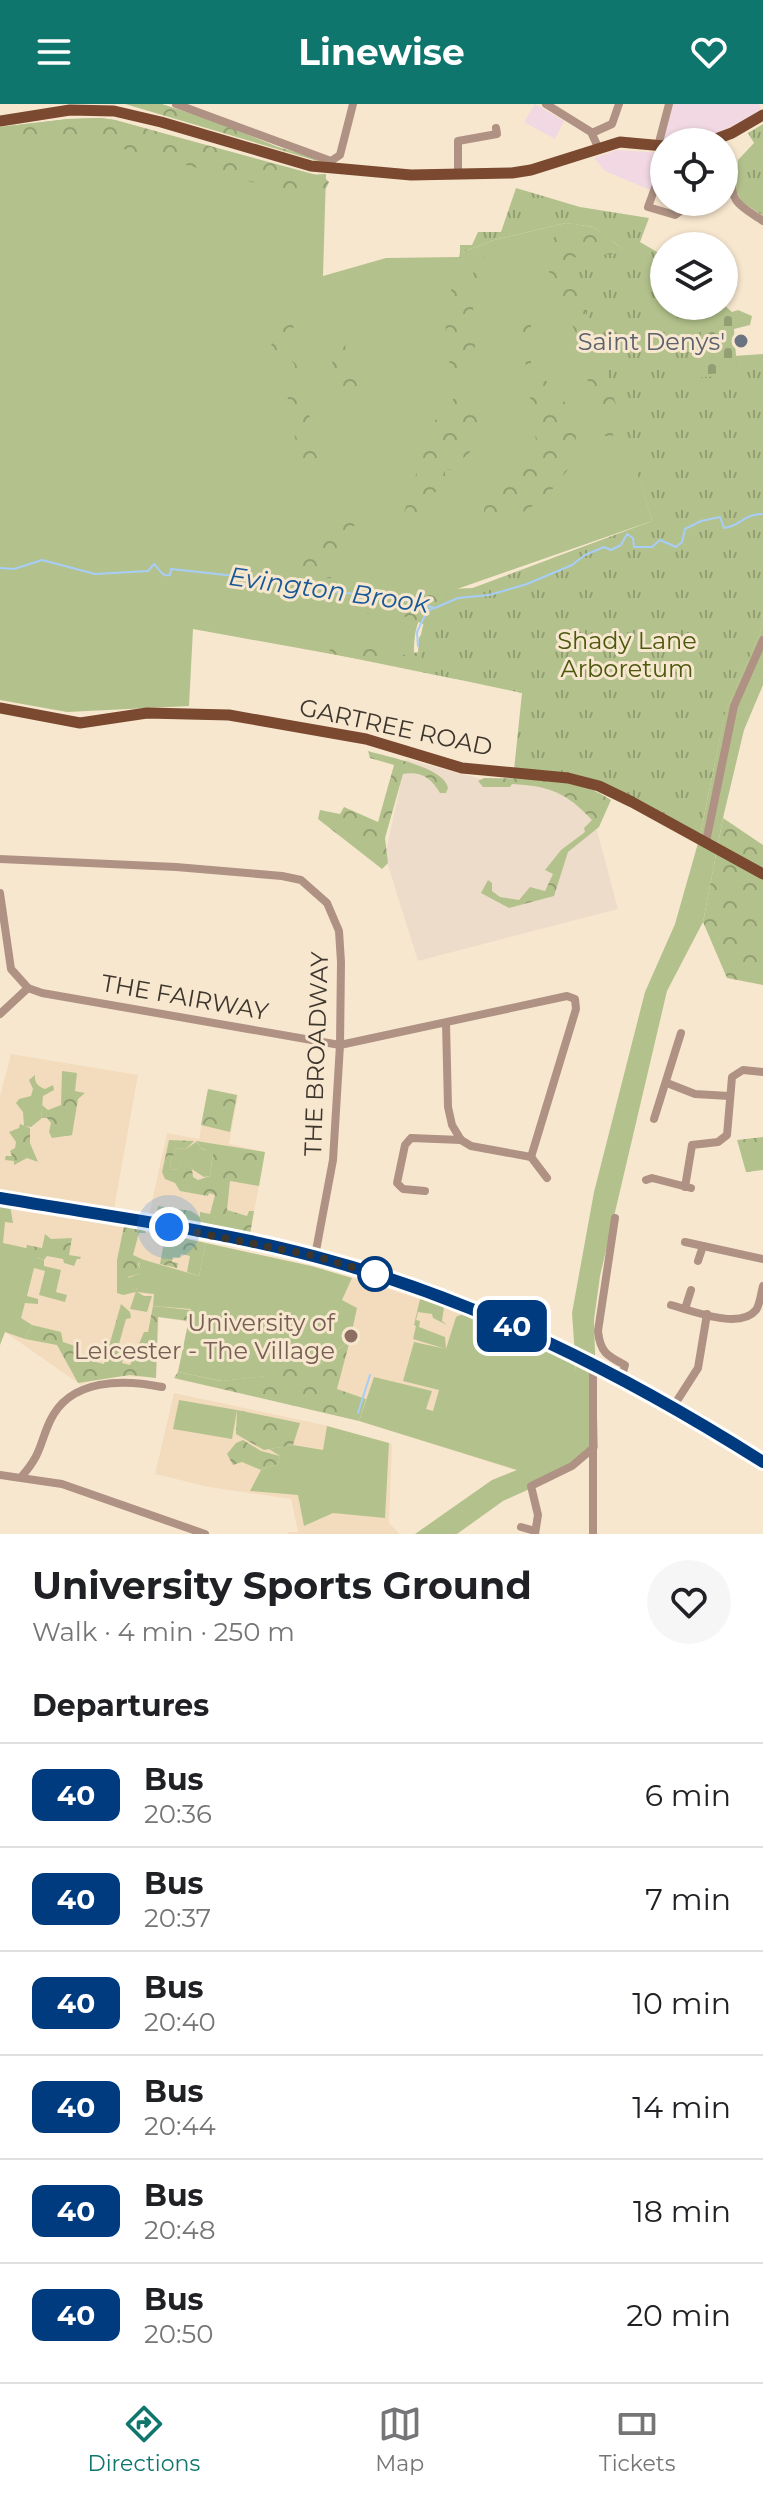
<!DOCTYPE html>
<meta charset="utf-8">
<style>
body{margin:0;font-family:Montserrat,sans-serif;background:#f6f6f6;color:#202124;height:100vh;display:flex;flex-direction:column;font-size:30px;white-space:nowrap}
*{box-sizing:border-box;margin:0}
p{font-size:26px;color:#757577}
.icon{flex:none;width:44px;height:44px;fill:none;stroke:currentColor;stroke-width:2;stroke-linecap:round;stroke-linejoin:round}
.map{position:relative;height:1430px;overflow:hidden}
.panel{display:flex;flex-direction:column;background:#fff;flex:1}
.panel>*{flex:none}
.badge{padding:0 16px;border-radius:12px;font-size:28px;line-height:52px}
.fabs{position:absolute;left:650px;top:24px;display:grid;gap:16px}
.fabs a{display:grid;place-items:center;width:88px;height:88px;border-radius:50%;background:#fff;box-shadow:0 2px 6px #0004;font-size:40px}
.you{position:absolute;width:40px;height:40px;margin:-20px;border:6px solid #fff;border-radius:50%;background:#1a73e8;box-shadow:0 0 0 12px #1a73e833}
.map>.badge{position:absolute;translate:-50% -50%;box-shadow:0 0 0 4px #fff}
h2{padding:0 32px;font-size:30px;line-height:72px}
.round{display:grid;place-items:center;flex:none;width:84px;height:84px;border-radius:42px;background:#f6f6f6}
.headline{display:flex;align-items:center;justify-content:space-between;height:136px;padding:0 32px}
h1{font-size:38px;font-weight:700;line-height:60px}
ul{padding:0;list-style:none}
li{display:flex;align-items:center;gap:24px;height:104px;padding:0 32px;border-top:2px solid #e0e0e0}
li div{flex:1}
li b{display:block;font-size:30px}
li em{font-style:normal}
li .badge{min-width:88px;font-weight:700;text-align:center}
header{display:flex;justify-content:space-between;align-items:center;height:104px;padding:0 32px;background:#0f766e;color:#fff;font-size:36px;font-weight:700}
.tabs{display:flex;justify-content:space-around;align-items:center;height:112px;border-top:2px solid #e0e0e0;background:#fff;font-size:22px;color:#757577}
.tabs a{display:grid;justify-items:center;gap:4px}
.tabs .active{color:#0f766e}
.map>svg:first-child{display:block}
.commercial{fill:#f1d8e2}
.built{fill:#f2dcbd}
.medical{fill:#eedccb}
.green{fill:#b3c28c}
.forest{fill:url(#forest-crowns)}
.cemetery{fill:url(#cemetery-stones)}
.park{fill:url(#park-tufts)}
.lines{fill:none;stroke-linecap:round;stroke-linejoin:round}
.stream{stroke:#a7cdf8;stroke-width:2}
.minor{stroke:#af9284;stroke-width:8}
.major{stroke:#7a4930;stroke-width:11}
.line-casing{stroke:#fff;stroke-width:18}
.line{stroke:#003b80;stroke-width:12}
.walk{stroke:#3d362d;stroke-width:8;stroke-dasharray:0 14.4}
.worship-dot{fill:#6b7280;stroke:#f8e7cf;stroke-width:3}
.stop-dot{fill:#fff;stroke:#003b80;stroke-width:4}
.education-dot{fill:#8d6e63;stroke:#f8e7cf;stroke-width:3}
.labels{text-anchor:middle;dominant-baseline:central;stroke-width:6;stroke-linejoin:round;paint-order:stroke}
.worship-label{font-size:24px;fill:#5b616d;stroke:#f8e7cf;text-anchor:end}
.park-label{font-size:24px;fill:#4b590e;stroke:#f8e7cf}
.street-label{font-size:24px;fill:#3d362d;stroke:#f8e7cf}
.education-label{font-size:24px;fill:#785e54;stroke:#f8e7cf;text-anchor:end}
.water-label{font-size:26px;font-style:italic;fill:#185998;stroke:#f8e7cf}
</style>
<header><svg class="icon" aria-label="menu" viewBox="0 0 24 24"><path d="M4 6h16M4 12h16M4 18h16"/></svg>Linewise<svg class="icon" aria-label="heart" viewBox="0 0 24 24"><path d="M12 20l-8-8c-3-5 5-10 8-4 3-6 11-1 8 4z"/></svg></header>
<div class="map">
<svg width="763" height="1430" viewBox="0 0 763 1430">
<defs>
<pattern id="forest-crowns" width="20" height="18" patternUnits="userSpaceOnUse" patternTransform="scale(2)"><rect width="20" height="18" fill="#b3c28c"/><path d="M2 6a3 3 0 1 1 6 0M12 15a3 3 0 1 1 6 0" fill="none" stroke="#939e73"/></pattern>
<pattern id="cemetery-stones" width="16" height="16" patternUnits="userSpaceOnUse" patternTransform="scale(2)"><rect width="16" height="16" fill="#b3c28c"/><path d="M2 7V4a2 2 0 0 1 4 0v3zM10 15v-3a2 2 0 0 1 4 0v3z" fill="#939e73"/></pattern>
<pattern id="park-tufts" width="24" height="20" patternUnits="userSpaceOnUse" patternTransform="scale(2)"><rect width="24" height="20" fill="#b3c28c"/><path d="M3 7l-1-3M5 7V3M7 7l1-3M15 17l-1-3M17 17v-4M19 17l1-3" fill="none" stroke="#939e73"/></pattern>
</defs>
<rect width="100%" height="100%" fill="#f8e7cf"/>
<g class="commercial">
<path d="M535,0l29,17 -9,18 -31,-17z"/>
<path d="M673,0h86l2,6 -23,14 -21,9 -23,7h-31z"/>
<path d="M617,46l47,3 -14,37 -45,-19 -11,-13z"/>
</g>
<g class="built">
<path d="M11,950l127,21 -24,134 -114,-20v-93z"/>
<path d="M208,985l30,6 -9,49 36,8 -15,82 -101,-19 18,-82 32,6z"/>
<path d="M0,1099l313,63 117,36 146,57 -2,69 -56,43 -184,-58 -158,-34 13,-57 -30,-5 -3,61 -35,-2 -21,2 -19,7 -76,-53 -5,13z"/>
<path d="M174,1289l150,32 68,19 -3,79 11,11h-112l1,-2h9l-7,-33 -82,-12 -54,-13z"/>
</g>
<path class="medical" d="M406,655l83,22h38l60,12 31,116 -200,52 -33,-105z"/>
<g class="green">
<path d="M100,14l15,2 194,55 17,-1 -3,102 63,-18 73,-1 1,-4 34,-13 72,-17 27,4 26,19 7,10 -19,114 45,151 -215,75c-25,25 -23,40 -23,73l-221,-40 -4,77 -122,6 -67,-12v-573l68,-8z"/>
<path d="M763,508v73l-19,45 -21,88 -20,104 -36,69 -67,285 -6,44 4,128 -24,21 -71,32 -46,33h-42l77,-54 25,-10 -158,-49 15,-44 58,14 -6,18 7,2 6,-21 -36,-9 11,-39 32,7 -33,-10 3,-13 -2,-1 6,-26 24,8 -2,14 5,4 -14,-7 -1,-4 -14,-2 -2,8 4,1 -1,6 26,10 1,12 10,-32 6,-3 112,44 2,13 -4,-58 22,-121 51,-200 30,-68 25,-88 25,-123 35,-80z"/>
<path d="M35,971c-1,8 4,12 10,14l8,-4 1,5 -11,6 -2,23 -10,8 -7,-1 -1,-14 -7,-9 3,-4 12,-3 2,-7 -4,-9z"/>
<path d="M196,1038l6,7 11,3 -3,24 -6,1 -23,-15 -4,8 -6,-1 -1,-7 7,-14 9,1z"/>
<path d="M0,1094l9,1 4,24 -8,-1 -2,21 32,7 2,8 7,2v6l17,4 -5,22 11,3 -2,7 -26,-7 6,-24 -11,-3 -7,28 11,3v5l-13,-1 -4,15 11,7 -7,14 -20,-7 -5,13z"/>
<path d="M206,1139l105,23 41,12 -10,22 15,8 -7,32 -34,27 -1,4 -93,10 -44,-9 13,-63 -38,-3 1,-12 -17,-2 7,4h8l-5,16 -17,-3 7,-21 -9,-10 13,-5 -2,-9 2,-5 58,17z"/>
<path d="M179,1296l58,10 -5,29 -59,-10z"/>
<path d="M327,1322l62,17 -4,75 -52,-5 -29,13 -6,-31 -48,-4 11,-21 17,-6 2,-8 -11,-7 24,-4 30,5z"/>
</g>
<g class="forest">
<path d="M125,0h37l55,18 61,25 34,10 12,6z"/>
<path d="M100,14l15,2 209,57 5,5 -7,15 -29,-4 -188,-49 -29,-2 -76,2v-17l68,-8z"/>
<path d="M571,119l36,11 16,22 -27,111 9,5 22,-9 37,-57 69,50 30,-2v258l-3,21 -35,80 -10,49 -15,-46 -250,-38 -122,-25 4,-6 44,1 27,7 15,-3 1,-14 7,-12c-14,-8 -31,-14 -47,-14 -11,0 -16,6 -27,0l45,-18 18,1 11,-5 47,-2 55,-15 25,-15 63,-23 39,-2v-18l-26,-60 13,-9 -13,-44 -14,3 -2,31h-8l-15,-45 -11,-51 -10,-22 -8,-26 -19,-32 14,-26z"/>
<path d="M484,148l-3,35h-9l3,58 -2,25 -14,1 -17,12 -3,-9 2,-2 7,2 2,-18 -6,-17 8,-55 22,-8 -2,-8h-14l2,-11z"/>
<path d="M518,204l13,6v50l47,53 -5,46 -26,33 -22,15 -26,11 -15,-10 3,-24 28,-14 22,-26z"/>
<path d="M293,217l3,33 8,14 -2,25 14,43 -2,13 4,11 -4,11h-9l-6,-11 -11,-7 8,-11c-2,-13 -7,-26 -8,-39 -1,-30 28,-43 -23,-48l14,-23z"/>
<path d="M341,231l14,37 5,32 15,5 -24,-3 -14,-11c-1,-19 -9,-42 -6,-59z"/>
<path d="M456,293h18c2,20 12,40 -7,58 -7,6 -10,4 -14,14l-8,1v10l-24,30 -10,21 -16,11 34,-110 12,-22z"/>
<path d="M348,412l8,5 -4,9v21l-21,27 -35,2v-11z"/>
<path d="M368,647c20,6 76,16 80,37l-2,5h-6c-9,-15 -19,-22 -37,-19l-18,64 3,25 -6,6 -64,-50 2,-9 20,4 4,-7 34,15 16,-57 -24,-7z"/>
<path d="M484,674c43,1 91,-3 127,22l-12,27 -31,25 -14,44 -45,12 -28,-15 7,-13 4,3v8l8,6 19,3 11,-13 15,4 8,-17 -8,-4 16,-20 24,-18 -1,-4 8,-8c-26,-28 -43,-34 -80,-36l-2,3h-27l-5,-6z"/>
<path d="M723,714l40,27v140l-36,-7 -24,-56z"/>
<path d="M62,967l15,2 -2,18 10,2 -7,6 -6,36 -20,3 -3,-6 2,-9 -4,-5h-6l1,-13 6,5 13,-5z"/>
<path d="M208,985l29,6 -7,37 -29,-7z"/>
<path d="M20,1020l10,4v15l8,19 -11,-4 -13,7v-4l-9,-1 1,-4h6l-2,-5 5,-3 1,-6 -7,-10 10,-4z"/>
<path d="M763,1033v33l-17,2 -9,-32z"/>
<path d="M169,1036l25,1 -8,8 -9,-1 -7,14 1,7 6,1 4,-9 11,8 1,8 5,3 12,-4 3,-23 -12,-5 -5,-7 69,11 -6,34 -29,-5 -3,29 20,6 2,-5h5l-4,23 -94,-18 2,-10 33,5 9,6v-5l10,2 5,-19 -6,-2 -1,3 -28,-5 -5,-8 -10,-4 -3,-7z"/>
<path d="M124,1122l21,5 1,2h-7l-6,22 9,4 -4,5 4,9 -14,4 9,10 -1,5 -13,3 -6,-2v-33z"/>
<path d="M45,1130l6,5 21,-1 -3,17 12,2 -1,2h-3l-3,7 -10,-3 -1,-4 -16,-3 -3,4 -12,-4 -1,8 -9,1 -9,-3 -2,-7 3,-3 12,-1 1,-6 15,3z"/>
<path d="M173,1132l33,7 -7,33 -12,-4 3,-16 -9,-2 -1,4 -7,-1 -1,5 6,1 -1,5 -17,-4 4,-22z"/>
<path d="M121,1200l9,8 1,6 -5,1 -9,32 7,2 -2,10 8,2 14,-33h4l5,-26 37,4 -1,11 -31,-4 -2,61 -26,-3 -52,8 -21,-38 -32,-6 7,-14 29,7 2,10 15,5 -2,10 28,7z"/>
<path d="M350,1236l-13,49 29,10 -7,22 -185,-43 4,-6 43,9 45,-5 5,-17 43,10z"/>
<path d="M237,1306l63,13 -7,22 -29,5 -28,-16z"/>
<path d="M243,1336l18,11 19,5 -2,8 -17,6 -19,-8 -9,3 -6,-11 9,-11z"/>
</g>
<path class="cemetery" d="M724,201l8,7 6,-2 14,6 -2,9 -16,4 3,40 -15,4 -38,3 17,-70z"/>
<g class="park">
<path d="M763,20v92l-22,-15 -5,-11 2,-30 16,-17 -6,-10z"/>
<path d="M516,84l64,19 69,11 -9,24 24,14v50h41l-11,72 35,-3 27,-8 7,3v242l-3,21 -35,80 -25,123 -102,-55 -84,-11 8,-77 -99,-21c-3,-31 -7,-45 15,-71l214,-80 -47,-152 -7,-3 -3,-12 2,-9 -30,-87 56,-5 -4,-7 -26,-19 -27,-4 -72,17 -34,13v-8h12l6,-13h23z"/>
</g>
<g class="lines">
<g class="stream">
<path d="M0,464l14,1 28,-9 53,14 53,-3 6,-7c6,5 7,13 16,11l1,-6 110,12 61,12 44,2 49,13 23,-10 31,-3 38,-11 45,-19 13,-10 19,-8 7,3 10,-5 6,-11 6,4 1,9h18l8,-7 16,7 6,-5 3,-13 16,-8 19,-4 4,11c17,-2 19,-14 39,-14"/>
<path d="M418,542l-1,-14 10,-21 5,-2"/>
<path d="M358,1309l12,-38"/>
</g>
<g class="minor">
<path d="M176,0l155,57 9,-6 13,-51"/>
<path d="M546,0l45,28 7,15"/>
<path d="M592,29l20,-9 7,-20"/>
<path d="M658,42l11,-42"/>
<path d="M724,46c16,18 2,34 12,50 6,9 19,15 27,21"/>
<path d="M664,59l-16,44 27,8 7,-5"/>
<path d="M458,71v-34l39,-7 -1,-6"/>
<path d="M706,738l28,-136 29,-66"/>
<path d="M0,755l176,8 106,9 19,4 26,23 12,28 2,31 -1,83 -7,115 -18,96"/>
<path d="M0,789l11,76 17,19 14,5 298,52 227,-49 8,3 1,10 -45,148 -60,-11 -10,-6 -9,-15 -4,-18 -2,-84"/>
<path d="M0,910l28,-26"/>
<path d="M667,979l28,11 34,2"/>
<path d="M654,1015l27,-86"/>
<path d="M531,1053l16,21"/>
<path d="M646,1076l6,-2 39,10"/>
<path d="M685,1083l7,-42 26,-3 9,-7 5,-58 11,-7 20,2"/>
<path d="M425,1087l-22,-2 -6,-6 8,-38 6,-7 50,2"/>
<path d="M0,1094c105,18 214,31 317,59 159,43 307,117 446,205"/>
<path d="M615,1114l-17,113c2,21 9,25 27,34l-4,14"/>
<path d="M685,1138l78,17"/>
<path d="M698,1157l5,-15"/>
<path d="M671,1201c22,6 69,25 85,5 4,-6 5,-17 7,-24"/>
<path d="M685,1205l6,-19"/>
<path d="M593,1260v170"/>
<path d="M673,1303l25,-39 9,-54"/>
<path d="M0,1371l62,9 143,50"/>
<path d="M22,1372c20,-23 17,-31 28,-55 20,-43 74,-42 112,-34"/>
<path d="M521,1423l14,4"/>
<path d="M535,1430l3,-19 -7,-29 41,-20 20,-17"/>
</g>
<g class="major">
<path d="M0,17l70,-11 44,1 47,11 150,44 100,9 101,-2 19,-3 89,-28 44,4"/>
<path d="M708,38l24,-9 31,-18"/>
<path d="M0,604l80,15 67,-10 82,2 137,24 96,29 106,10 31,8 33,16 131,72"/>
</g>
</g>
<g class="lines">
<g class="line-casing">
<path id="line" d="M0,1094c105,18 213,31 317,59 159,42 307,117 446,205"/>
</g>
<use href="#line" class="line"/>
<path class="walk" d="M169,1123l146,29 60,18"/>
</g>
<circle class="worship-dot" cx="741" cy="237" r="8"/>
<circle class="stop-dot" cx="375" cy="1170" r="16"/>
<circle class="education-dot" cx="351" cy="1232" r="8"/>
<g class="labels">
<g class="worship-label">
<text x="725" y="237">Saint Denys'</text>
</g>
<g class="park-label">
<text x="627" y="536">Shady Lane<tspan x="627" dy="28">Arboretum</tspan></text>
</g>
<g class="street-label">
<text transform="translate(396 623) rotate(12)">GARTREE ROAD</text>
<text transform="translate(185 893) rotate(10)">THE FAIRWAY</text>
<text transform="translate(316 950) rotate(-88)">THE BROADWAY</text>
</g>
<g class="education-label">
<text x="335" y="1218">University of<tspan x="335" dy="28">Leicester - The Village</tspan></text>
</g>
<g class="water-label">
<text transform="translate(329 486) rotate(8)">Evington Brook</text>
</g>
</g>
</svg>
<div class="fabs">
<a><svg class="icon" aria-label="locate" viewBox="0 0 24 24"><circle cx="12" cy="12" r="6"/><path d="M12 2v4M12 18v4M2 12h4M18 12h4"/></svg></a>
<a><svg class="icon" aria-label="layers" viewBox="0 0 24 24"><path d="M12 4l9 5-9 5-9-5zM3 14l9 5 9-5"/></svg></a>
</div>
<div class="you" style="left:169px;top:1123px"></div>
<b class="badge" style="left:512px;top:1222px;background:#003b80;color:#fff">40</b>
</div>
<section class="panel">
<div class="headline"><div><h1>University Sports Ground</h1><p>Walk · 4 min · 250 m</p></div><a class="round"><svg class="icon" aria-label="heart" viewBox="0 0 24 24"><path d="M12 20l-8-8c-3-5 5-10 8-4 3-6 11-1 8 4z"/></svg></a></div>
<h2>Departures</h2>
<ul>
<li><span class="badge" style="background:#003b80;color:#fff">40</span><div><b>Bus</b><p>20:36</p></div><em>6 min</em></li>
<li><span class="badge" style="background:#003b80;color:#fff">40</span><div><b>Bus</b><p>20:37</p></div><em>7 min</em></li>
<li><span class="badge" style="background:#003b80;color:#fff">40</span><div><b>Bus</b><p>20:40</p></div><em>10 min</em></li>
<li><span class="badge" style="background:#003b80;color:#fff">40</span><div><b>Bus</b><p>20:44</p></div><em>14 min</em></li>
<li><span class="badge" style="background:#003b80;color:#fff">40</span><div><b>Bus</b><p>20:48</p></div><em>18 min</em></li>
<li><span class="badge" style="background:#003b80;color:#fff">40</span><div><b>Bus</b><p>20:50</p></div><em>20 min</em></li>
</ul>
</section>
<nav class="tabs">
<a class="active"><svg class="icon" aria-label="directions" viewBox="0 0 24 24"><path d="M12 3l9 9-9 9-9-9zM9 14v-3h6M13 9l2 2-2 2"/></svg>Directions</a>
<a><svg class="icon" aria-label="map" viewBox="0 0 24 24"><path d="M3 6l6-2 6 2 6-2v14l-6 2-6-2-6 2zM9 4v14M15 6v14"/></svg>Map</a>
<a><svg class="icon" aria-label="tickets" viewBox="0 0 24 24"><path d="M3 7h18v10H3zM15 7v10"/></svg>Tickets</a>
</nav>
